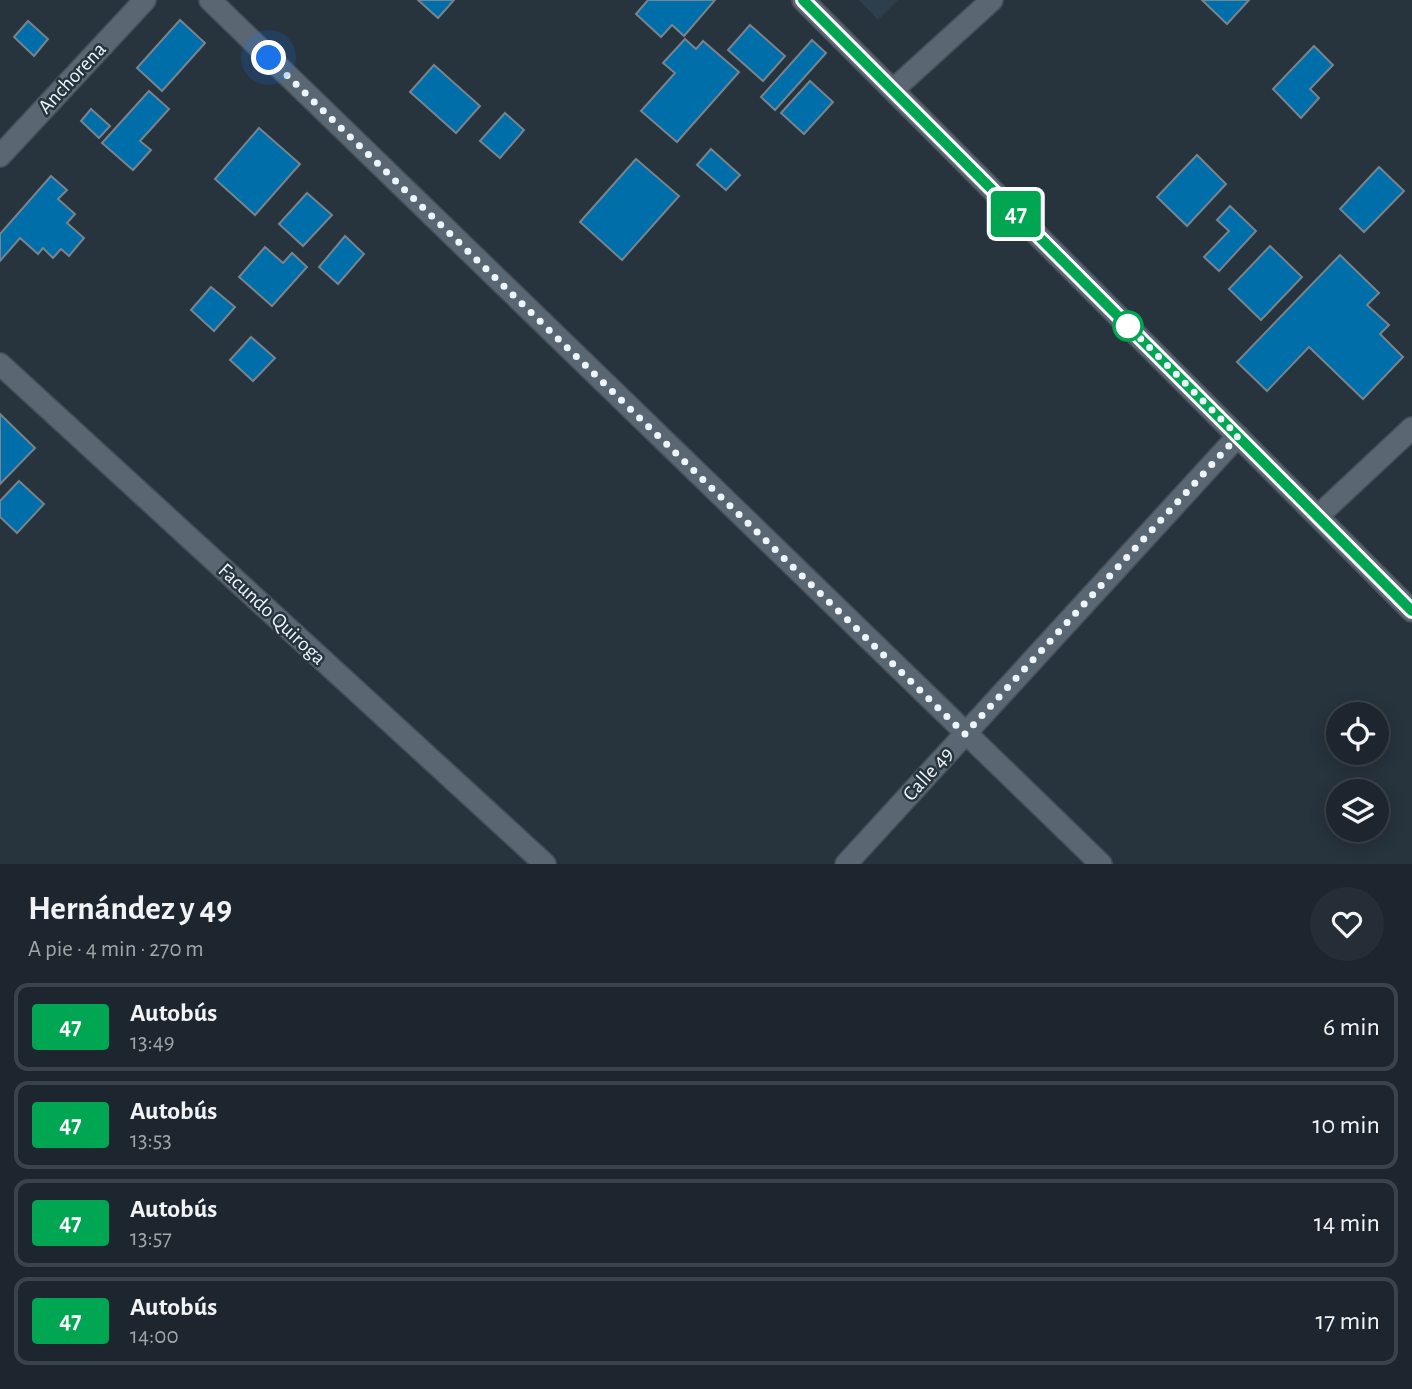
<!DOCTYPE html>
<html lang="es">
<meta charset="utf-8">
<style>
body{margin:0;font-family:"Alegreya Sans",sans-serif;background:#252e36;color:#f1f3f6;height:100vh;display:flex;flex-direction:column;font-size:26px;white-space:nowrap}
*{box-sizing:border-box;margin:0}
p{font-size:23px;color:#a0a5aa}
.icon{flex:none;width:38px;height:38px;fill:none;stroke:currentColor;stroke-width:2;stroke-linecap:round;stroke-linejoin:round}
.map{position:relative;height:864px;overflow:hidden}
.drawer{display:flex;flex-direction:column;background:#1d262e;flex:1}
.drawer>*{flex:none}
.badge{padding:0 14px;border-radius:5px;font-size:24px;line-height:46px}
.tools{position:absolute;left:1326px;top:702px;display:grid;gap:14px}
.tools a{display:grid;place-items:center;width:63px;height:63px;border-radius:50%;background:#1d262e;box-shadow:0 4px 18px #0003,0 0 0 2px #3b434a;font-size:35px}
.you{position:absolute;width:35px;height:35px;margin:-18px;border:5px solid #fff;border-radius:50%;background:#1a73e8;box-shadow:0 0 0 10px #1a73e833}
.map>.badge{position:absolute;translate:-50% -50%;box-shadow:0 0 0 4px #fff}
.round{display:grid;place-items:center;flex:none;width:74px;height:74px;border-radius:37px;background:#252e36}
.summary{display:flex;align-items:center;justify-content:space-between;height:119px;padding:0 28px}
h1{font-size:33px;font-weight:700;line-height:52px}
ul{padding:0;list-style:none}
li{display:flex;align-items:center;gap:21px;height:88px;margin:0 14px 10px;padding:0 14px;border:4px solid #3b434a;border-radius:14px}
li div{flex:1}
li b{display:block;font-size:26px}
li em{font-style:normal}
li .badge{min-width:77px;font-weight:700;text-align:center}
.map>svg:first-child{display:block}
.built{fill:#2d3f4d}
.building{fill:#006ea8;stroke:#76848f;stroke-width:2}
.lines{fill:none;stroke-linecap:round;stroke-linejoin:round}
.minor-casing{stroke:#454f58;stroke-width:24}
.minor{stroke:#5a6772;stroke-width:21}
.line-casing{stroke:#fff;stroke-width:16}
.line{stroke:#00a651;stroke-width:10}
.walk{stroke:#edf5fb;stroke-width:7;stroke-dasharray:0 12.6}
.stop-dot{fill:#fff;stroke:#00a651;stroke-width:3.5}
.labels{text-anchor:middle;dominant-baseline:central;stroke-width:5;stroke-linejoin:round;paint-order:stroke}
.street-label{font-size:21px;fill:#edf5fb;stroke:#27333d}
</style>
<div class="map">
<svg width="1412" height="864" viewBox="0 0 1412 864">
<rect width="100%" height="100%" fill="#27333d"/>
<path class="built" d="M859,0h39l-20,20z"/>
<g class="building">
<path d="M418,0h36l-16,18z"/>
<path d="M648,0h67l-31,36 -12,-11 -11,12 -25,-23z"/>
<path d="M1202,0h47l-22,24z"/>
<path d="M180,20l25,23 -43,48 -25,-23z"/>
<path d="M28,21l20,18 -14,17 -20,-19z"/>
<path d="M750,25l35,31 -22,25 -35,-31z"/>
<path d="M685,39l11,10 7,-8 36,31 -62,70 -36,-31 34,-38 -12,-10z"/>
<path d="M812,40l14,13 -51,57 -14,-13z"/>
<path d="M1314,46l19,19 -23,24 9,9 -18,20 -28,-29z"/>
<path d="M434,65l46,41 -24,27 -46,-41z"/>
<path d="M810,81l23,21 -29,32 -23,-21z"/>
<path d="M149,91l20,18 -29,32 11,9 -18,20 -31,-27z"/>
<path d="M91,109l19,17 -11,12 -18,-17z"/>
<path d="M505,113l19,17 -24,28 -20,-17z"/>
<path d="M259,128l41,36 -45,51 -40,-36z"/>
<path d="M711,149l29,26 -14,15 -29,-25z"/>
<path d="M1197,155l29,29 -39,42 -30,-29z"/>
<path d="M636,159l43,37 -57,64 -42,-38z"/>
<path d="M1379,167l25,24 -40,41 -24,-23z"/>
<path d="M51,176l16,14 -9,9 17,15 -8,9 17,15 -15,18 -8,-7 -8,9 -10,-10 -5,6 -18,-16 -20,23v-27z"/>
<path d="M307,193l25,22 -29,31 -24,-22z"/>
<path d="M1230,206l26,25 -37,40 -15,-14 25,-26 -12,-11z"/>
<path d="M345,236l19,18 -26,30 -19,-17z"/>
<path d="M1270,246l32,31 -41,43 -32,-31z"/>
<path d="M265,247l18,16 9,-10 15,14 -35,39 -33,-29z"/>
<path d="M1340,255l39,38 -12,12 22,20 -9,9 23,23 -40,42 -54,-52 -42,44 -30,-29z"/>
<path d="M211,287l24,20 -21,24 -23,-21z"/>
<path d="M251,337l24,21 -22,23 -23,-21z"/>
<path d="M0,414l35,34 -35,36z"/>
<path d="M19,481l25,23 -27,29 -17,-16v-16z"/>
</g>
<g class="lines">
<g class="minor-casing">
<g id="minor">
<path d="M210,0l891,864"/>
<path d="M803,0l609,611"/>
<path d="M893,90l99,-90"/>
<path d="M0,156l145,-156"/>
<path d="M0,364l545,500"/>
<path d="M1318,516l94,-88"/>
<path d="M846,864l392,-428"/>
</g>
</g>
<use href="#minor" class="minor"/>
</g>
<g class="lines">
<g class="line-casing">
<path id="line" d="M803,0l609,611"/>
</g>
<use href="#line" class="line"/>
<path class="walk" d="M269,58l696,676 273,-298 -110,-110"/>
</g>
<circle class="stop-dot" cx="1128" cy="326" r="14"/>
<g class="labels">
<g class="street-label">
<text transform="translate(72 78) rotate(-47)">Anchorena</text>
<text transform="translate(272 614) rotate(43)">Facundo Quiroga</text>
<text transform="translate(928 774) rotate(-48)">Calle 49</text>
</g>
</g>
</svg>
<div class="tools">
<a><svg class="icon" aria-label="locate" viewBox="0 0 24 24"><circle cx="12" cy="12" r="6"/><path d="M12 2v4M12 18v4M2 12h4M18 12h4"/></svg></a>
<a><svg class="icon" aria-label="layers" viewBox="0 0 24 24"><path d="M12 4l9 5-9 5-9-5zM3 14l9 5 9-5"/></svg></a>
</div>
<div class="you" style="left:269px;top:58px"></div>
<b class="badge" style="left:1016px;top:214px;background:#00a651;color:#fff">47</b>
</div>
<section class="drawer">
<div class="summary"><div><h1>Hernández y 49</h1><p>A pie · 4 min · 270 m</p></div><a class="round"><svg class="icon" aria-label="heart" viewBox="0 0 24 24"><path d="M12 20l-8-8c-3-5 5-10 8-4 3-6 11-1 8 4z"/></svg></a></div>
<ul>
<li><span class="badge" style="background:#00a651;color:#fff">47</span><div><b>Autobús</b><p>13:49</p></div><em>6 min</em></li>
<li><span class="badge" style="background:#00a651;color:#fff">47</span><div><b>Autobús</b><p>13:53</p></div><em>10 min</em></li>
<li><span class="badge" style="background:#00a651;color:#fff">47</span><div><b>Autobús</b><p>13:57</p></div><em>14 min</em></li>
<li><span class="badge" style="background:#00a651;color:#fff">47</span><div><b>Autobús</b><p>14:00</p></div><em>17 min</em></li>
</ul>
</section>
